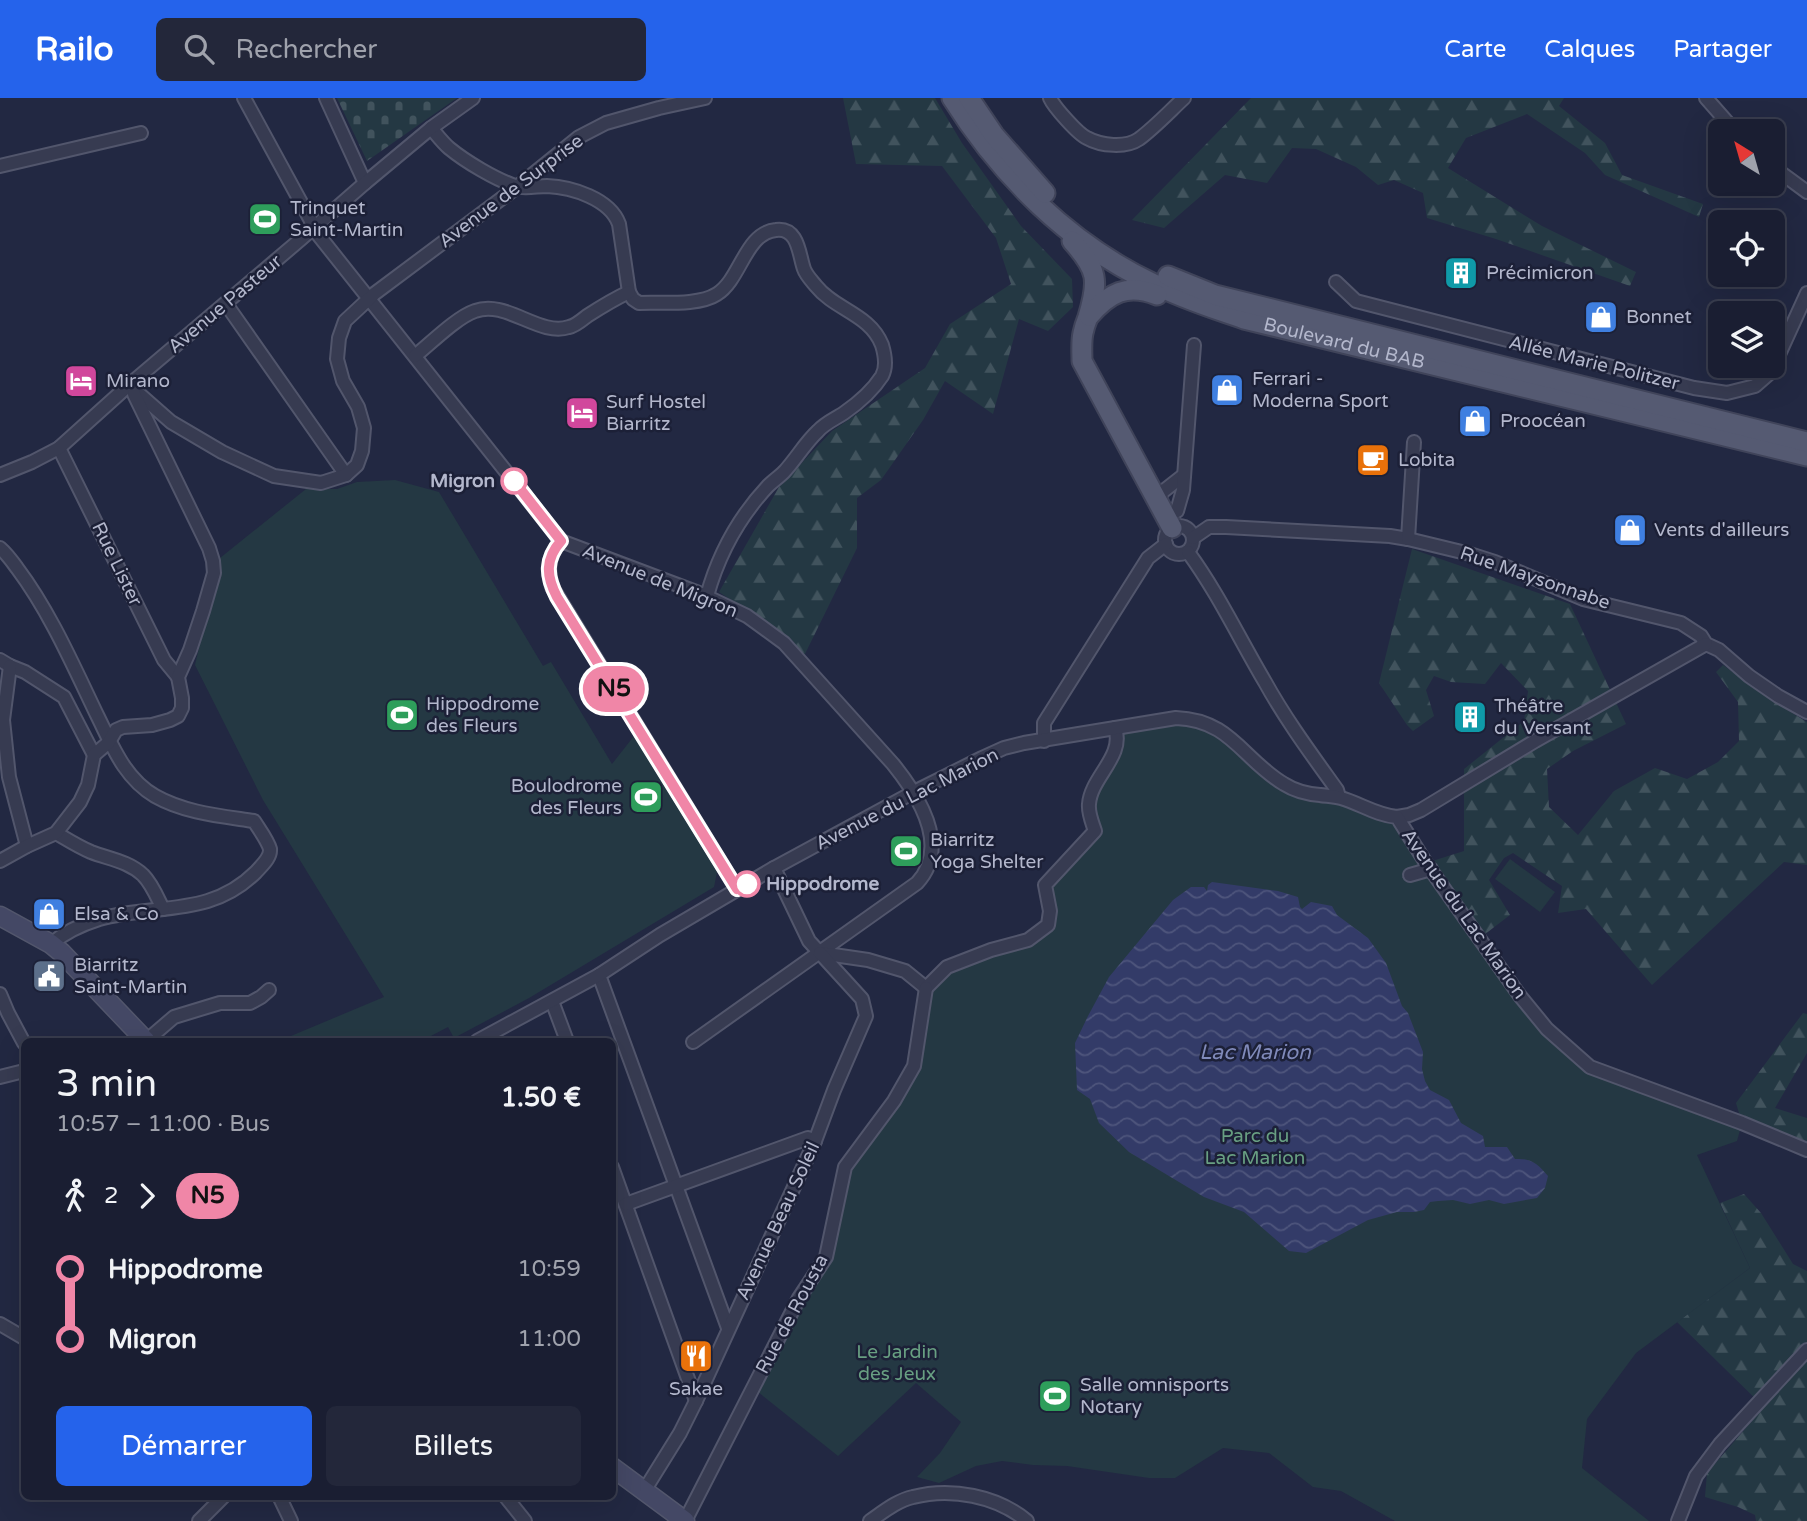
<!DOCTYPE html>
<html lang="fr">
<meta charset="utf-8">
<style>
body{margin:0;font-family:"Varela Round",sans-serif;background:#23273a;color:#f1f3f6;height:100vh;display:flex;flex-direction:column;font-size:26px;white-space:nowrap}
*{box-sizing:border-box;margin:0}
p{font-size:23px;color:#9fa2ac}
.icon{flex:none;width:38px;height:38px;fill:none;stroke:currentColor;stroke-width:2;stroke-linecap:round;stroke-linejoin:round}
.map{position:relative;flex:1;overflow:hidden}
.sheet{position:absolute;left:21px;top:940px;width:595px;height:462px;display:flex;flex-direction:column;background:#1a1e32;border-radius:10px;box-shadow:0 7px 28px #0002,0 0 0 2px #383c4d}
.sheet>*{flex:none}
.badge{padding:0 14px;border-radius:23px;font-size:24px;line-height:46px}
.needle{width:46px;rotate:323deg}
.fabs{position:absolute;left:1708px;top:21px;display:grid;gap:14px}
.fabs a{display:grid;place-items:center;width:77px;height:77px;border-radius:10px;background:#1a1e32;box-shadow:0 7px 28px #0002,0 0 0 2px #383c4d;font-size:35px}
.map>.badge{position:absolute;translate:-50% -50%;box-shadow:0 0 0 4px #fff}
.legs{display:flex;align-items:center;gap:10px;height:77px;padding:0 35px;font-size:23px}
.legs p{margin-inline-start:auto}
.headline{display:flex;align-items:center;justify-content:space-between;height:119px;padding:0 35px}
h1{font-size:38px;font-weight:600;line-height:52px}
.cta{display:flex;gap:14px;margin-top:auto;padding:14px 35px}
.cta a{flex:1;height:80px;border-radius:10px;background:#2563eb;color:#fff;font-size:28px;font-weight:600;line-height:80px;text-align:center}
.cta a+a{background:#23273a;color:#f1f3f6}
ul{padding:0 35px;list-style:none}
li{display:flex;align-items:center;gap:24px;height:70px;font-size:26px}
li i{display:grid;place-items:center;width:10px;height:100%;margin:0 9px;background:currentColor}
li i::after{content:'';width:18px;height:18px;margin:-9px;border:5px solid;border-radius:50%;background:#1a1e32}
li p{margin-inline-start:auto}
li:first-child i{background:linear-gradient(#0000 50%,currentColor 0)}
li:last-child i{background:linear-gradient(currentColor 50%,#0000 0)}
header{display:flex;align-items:center;gap:42px;box-sizing:border-box;height:98px;padding:0 35px;background:#2563eb;color:#fff}
header strong{font-size:33px}
nav{display:flex;gap:38px;margin-inline-start:auto;font-size:24px}
.search{width:490px;height:63px;background:#23273a;display:flex;align-items:center;gap:18px;box-sizing:border-box;padding:0 24px;border-radius:10px;color:#9fa2ac;font-size:26px}
.map>svg:first-child{display:block}
.forest{fill:url(#forest-firs)}
.cemetery{fill:url(#cemetery-stones)}
.green{fill:#243843}
.water{fill:url(#water-waves)}
.lines{fill:none;stroke-linecap:round;stroke-linejoin:round}
.street-casing{stroke:#52566c;stroke-width:16}
.secondary-casing{stroke:#52566c;stroke-width:21}
.primary-casing{stroke:#40445a;stroke-width:23}
.street{stroke:#373b51;stroke-width:12}
.secondary{stroke:#444865;stroke-width:18}
.primary{stroke:#555a72;stroke-width:19}
.line-1-casing{stroke:#fff;stroke-width:16}
.line-1{stroke:#f086a7;stroke-width:10}
.stop-1-dot{fill:#fff;stroke:#f086a7;stroke-width:3.5}
.labels{text-anchor:middle;dominant-baseline:central;stroke-width:5;stroke-linejoin:round;paint-order:stroke}
.street-label{font-size:19px;fill:#b3b7cc;stroke:#1c2037}
.poi-label{font-size:19px;fill:#b3b7cc;stroke:#1c2037;text-anchor:start}
.stop-label{font-size:19px;font-weight:bold;fill:#b3b7cc;stroke:#1c2037;text-anchor:end}
.park-label{font-size:19px;fill:#689f82;stroke:#1c2037}
.water-label{font-size:21px;font-style:italic;fill:#808aba;stroke:#1c2037}
</style>
<header>
<strong>Railo</strong>
<div class="search"><svg class="icon" aria-label="search" viewBox="0 0 24 24"><circle cx="10" cy="10" r="6"/><path d="M15 15l6 6"/></svg>Rechercher</div>
<nav><a>Carte</a><a>Calques</a><a>Partager</a></nav>
</header>
<div class="map">
<svg width="1807" height="1423" viewBox="0 0 1807 1423">
<defs>
<pattern id="forest-firs" width="22" height="20" patternUnits="userSpaceOnUse" patternTransform="scale(1.75)"><rect width="22" height="20" fill="#243843"/><path d="M5 1l3.5 6h-7zM16 11l3.5 6h-7z" fill="#41535d"/></pattern>
<pattern id="cemetery-stones" width="16" height="16" patternUnits="userSpaceOnUse" patternTransform="scale(1.75)"><rect width="16" height="16" fill="#243843"/><path d="M2 7V4a2 2 0 0 1 4 0v3zM10 15v-3a2 2 0 0 1 4 0v3z" fill="#41535d"/></pattern>
<pattern id="water-waves" width="16" height="10" patternUnits="userSpaceOnUse" patternTransform="scale(1.75)"><rect width="16" height="10" fill="#333b68"/><path d="M0 5q4-4 8 0t8 0" fill="none" stroke="#4e557c"/></pattern>
</defs>
<rect width="100%" height="100%" fill="#222842"/>
<g class="forest">
<path d="M843,0h92l27,45 59,83 51,53 1,28 -25,24 -29,-12 -26,95 -48,-33 -22,39 -42,60 -24,18v50l-54,110 -31,-31 -53,-35 60,-105 53,-56 93,-63 25,-44 61,-40 -15,-46 -54,-72 -86,-2z"/>
<path d="M1251,0h313l-5,8 46,37 17,32 81,29 -4,13 -94,-42 -20,-22 -58,-39 -61,24 -18,30 94,58 94,46 -6,14 -134,-47 -69,-21 -4,-25 -29,-13 -16,5 -22,-18 -40,-18 -24,-1 -25,35 -42,-8 -61,53 -32,-8z"/>
<path d="M1412,451l158,55 56,120 -53,27 -26,18 2,38 29,28 36,-44 41,-23 32,11 31,-17 21,-21 -1,-39 -22,-30 7,-7 48,35 36,22v143l-23,-3 -132,123 -66,-76 -28,4 4,-27 -49,-33 -9,5 -15,22 21,35 -30,23 -54,-75 38,-12v-82l60,-48 4,-30 -27,-28 -16,21 -34,-2 -17,-6 -8,14 8,26 -21,15 -6,-6 -28,-42z"/>
<path d="M1803,915l4,1v39l-32,55 32,10v23l-65,-18 -6,-20z"/>
<path d="M1744,1096l17,19 32,51 14,7v250h-51l-1,-6 -17,-8 -33,-10 2,-24 57,-66 -87,-85 73,-54 -30,-65z"/>
</g>
<path class="cemetery" d="M337,0h120l-90,63z"/>
<g class="green">
<path d="M395,382l44,12 104,174 8,-4 61,102 22,-28 83,136 -3,15 -185,111 -75,40 -6,-11 -21,11 1,3h-149l105,-44 -121,-197 -68,-135 25,-107 86,-69h31l20,-7z"/>
<path d="M1202,624l81,62 114,33 123,179 70,71 152,56 -5,18 -40,14 53,113 -114,85 -49,66 -5,49 67,53h-254l-54,-30 -28,-4 -44,-34 -46,-5 -48,30h-26l-82,-12 -34,-1 -31,-4 -26,5 -37,17 -22,-6 23,-24 21,-31 -45,-39 -78,73 -85,-68 73,-131 19,-90 69,-101 12,-78 21,-21 101,-42 -3,-40 50,-54 -6,-18 27,-66 -1,-19z"/>
<path d="M1510,761l45,33 -15,20 -45,-33z"/>
</g>
<path class="water" d="M1212,784l66,9 20,6 2,10 2,2 9,-7 21,4 5,9 31,23 18,25 16,43 6,7 15,39 -1,17 3,12 5,9 19,10 12,23 22,13 2,11h22l8,12c16,-1 22,4 33,17l-3,12 -8,10 -33,6 -15,-4 -19,4 -17,-4 -15,1 -8,1 -6,8 -10,2h-17l-29,8 -62,33 -17,-2 -45,-39 -40,-15 -75,-45 -30,-29 -9,-24 -13,-9 -2,-47 13,-27 21,-39 64,-77 18,-13h13l3,4 1,-6z"/>
<g class="lines">
<g class="street-casing">
<g id="street">
<path d="M244,0l66,121 6,13 245,309 138,52 48,23 37,27 109,121c25,31 58,82 24,119l-224,159"/>
<path d="M326,0l39,85"/>
<path d="M1050,0c4,9 28,36 37,40 14,8 39,10 52,1 16,-12 31,-28 45,-41"/>
<path d="M1706,0l29,33"/>
<path d="M431,30c6,7 12,15 18,20 17,14 46,31 66,38 9,3 22,0 32,0 25,1 63,13 72,38l10,68 4,7 6,4c22,-1 60,3 78,-9 24,-15 28,-61 59,-64 23,-3 23,26 28,39 2,6 8,12 12,17 19,24 54,28 66,59 3,10 5,22 0,31 -9,14 -25,28 -38,37 -9,6 -19,10 -26,18 -13,12 -22,28 -34,41 -5,5 -11,9 -16,14 -29,31 -50,70 -61,110"/>
<path d="M0,68l141,-33"/>
<path d="M1773,69l34,25"/>
<path d="M1336,184l20,19 338,87 33,5 28,-7 16,-14 36,-79"/>
<path d="M226,206l120,171"/>
<path d="M415,258c16,-13 42,-39 60,-45 31,-12 64,26 94,16 6,-1 13,-7 18,-11 14,-9 27,-17 42,-24"/>
<path d="M129,287l42,37 51,30 52,24 47,7 25,-8 11,-10 5,-14 2,-23 -6,-21 -15,-26 -6,-22 2,-21 6,-17 29,-27 143,-107 62,-50 27,-14 53,-15 46,-10"/>
<path d="M59,350l105,212 14,17"/>
<path d="M0,377l32,-13 27,-14 70,-63 172,-146 64,-56 66,-55 42,-30"/>
<path d="M1160,407l1,-12 23,-18"/>
<path d="M1177,413l6,-21 11,-145"/>
<circle cx="1179" cy="442" r="14"/>
<path d="M1193,440l16,-11h17l164,9 18,3 62,15 25,8 88,37 98,24 20,13 5,8 13,6 30,26 29,20 29,16"/>
<path d="M1408,441l6,-97"/>
<path d="M561,443c-13,15 -14,27 -9,46l185,302"/>
<path d="M0,450c7,6 12,13 17,20 33,44 56,97 80,147 15,30 27,63 58,81 30,17 66,20 99,25 5,8 14,20 16,28 1,9 -9,17 -14,23 -46,46 -100,31 -157,47 -16,5 -35,14 -48,25"/>
<path d="M1188,454c30,41 51,86 77,130 21,38 47,73 72,108l2,7"/>
<path d="M0,562l10,6 15,6 39,25 30,58"/>
<path d="M10,568l-7,54 6,57 18,69"/>
<path d="M1044,643v-18l104,-165 18,-14"/>
<path d="M1397,719l12,-2 12,-5 114,-69 171,-97"/>
<path d="M56,735c12,7 23,14 35,19 18,7 37,9 52,23 9,9 14,22 20,34"/>
<path d="M0,763l27,-15 29,-13 24,-31 8,-17 6,-30 15,-13 7,-12 7,-3 29,-2 18,-5 8,-4 4,-8v-10l-4,-21 12,-27 13,-39 11,-38 -1,-12 -4,-13 -75,-154"/>
<path d="M774,770l35,73 11,12 48,7 37,11 21,17"/>
<path d="M1410,777l21,-6"/>
<path d="M599,877l129,353"/>
<path d="M926,890l21,-21 44,-17 37,-10 20,-15 2,-14 -5,-26 50,-54c-3,-9 -7,-18 -6,-27 2,-27 36,-48 26,-76"/>
<path d="M0,896l8,19 16,30"/>
<path d="M552,903l15,40"/>
<path d="M146,943l28,-24 46,-14h30l11,-6 8,-7"/>
<path d="M477,943l122,-66 61,-40 114,-67 140,-76 68,-34 22,-10 20,-5 152,-25c55,2 66,41 108,66 11,7 23,10 36,11 7,1 14,1 21,3 20,6 35,17 56,19l29,46 94,133 27,33 43,38 152,56 65,27"/>
<path d="M0,979l24,-6"/>
<path d="M612,1069l84,234"/>
<path d="M626,1106l182,-66 7,3"/>
<path d="M0,1226l24,14"/>
<path d="M644,1393l36,-58 16,-32 119,-260 19,-51 32,-74 -4,-17 -42,-46"/>
<path d="M279,1398l12,25"/>
<path d="M505,1398l20,25"/>
<path d="M199,1423l25,-25"/>
<path d="M685,1423l114,-223 27,-41 19,-90 49,-66 20,-35 12,-78"/>
<path d="M870,1423c13,-9 28,-21 43,-24 38,-10 84,-1 114,24"/>
<path d="M1678,1423l18,-45 24,-32 87,-94"/>
</g>
</g>
<g class="secondary-casing">
<g id="secondary">
<path d="M0,818l51,28 11,9 84,88"/>
<path d="M612,1369l73,54"/>
</g>
</g>
<g class="primary-casing">
<g id="primary">
<path id="s1" d="M952,0c49,78 117,146 202,186 29,15 59,24 90,35l563,137"/>
<path d="M969,0l25,37 51,58"/>
<path d="M1072,143c26,29 27,39 16,76 -2,5 -4,11 -5,16 -2,9 -1,19 -1,28l90,167"/>
<path d="M1168,178l47,19 592,147"/>
<path d="M1089,218c20,-23 38,-33 68,-21"/>
</g>
</g>
<use href="#street" class="street"/>
<use href="#secondary" class="secondary"/>
<use href="#primary" class="primary"/>
</g>
<g class="lines">
<g class="line-1-casing">
<path id="line-1" d="M514,383l47,60c-16,18 -15,35 -4,56l180,292 10,-5"/>
</g>
<use href="#line-1" class="line-1"/>
</g>
<defs>
<g id="stadium-square" transform="scale(1.75)"><rect x="-9" y="-9" width="18" height="18" rx="4" fill="#2e9e5b" stroke="#1c2037"/><path d="M0-5a6.5 5 0 1 0 0 10a6.5 5 0 1 0 0-10ZM-3.5-1.8h7v3.6h-7Z" fill="#fff"/></g>
<g id="building-square" transform="scale(1.75)"><rect x="-9" y="-9" width="18" height="18" rx="4" fill="#0f9aa8" stroke="#1c2037"/><path d="M-4-6H4V6H1V3H-1V6H-4ZM-2.5-4.3h1.7v1.8h-1.7ZM.8-4.3h1.7v1.8H.8ZM-2.5-1h1.7V.8h-1.7ZM.8-1h1.7V.8H.8Z" fill="#fff"/></g>
<g id="shop-square" transform="scale(1.75)"><rect x="-9" y="-9" width="18" height="18" rx="4" fill="#3f7fe0" stroke="#1c2037"/><path d="M-5-2.5h2.3a2.7 3.5 0 0 1 5.4 0H5L5.5 6h-11ZM-1.5-2.5h3a1.5 2.3 0 0 0-3 0Z" fill="#fff"/></g>
<g id="hotel-square" transform="scale(1.75)"><rect x="-9" y="-9" width="18" height="18" rx="4" fill="#d1479c" stroke="#1c2037"/><path d="M-6-4.5h1.5V1H6V5H4.5V3h-9V5H-6ZM-4 0a1.8 1.8 0 1 1 3.6 0ZM.5 0V-2.5h3Q6-2.5 6 0Z" fill="#fff"/></g>
<g id="cafe-square" transform="scale(1.75)"><rect x="-9" y="-9" width="18" height="18" rx="4" fill="#e8710a" stroke="#1c2037"/><path d="M-5.5-4.5H6V0H3Q3 3.5 0 3.5H-2.5Q-5.5 3.5-5.5 0ZM3-3.2v2h1.7v-2ZM-6 4.5H4V6H-6Z" fill="#fff"/></g>
<g id="civic-square" transform="scale(1.75)"><rect x="-9" y="-9" width="18" height="18" rx="4" fill="#5c6f8a" stroke="#1c2037"/><path d="M-.6-6.5H3V-4.5H.6V-3L4-1V1h2V6H-6V1h2V-1L-.6-3ZM-1.2 2.5V6h2.4V2.5Z" fill="#fff"/></g>
<g id="restaurant-square" transform="scale(1.75)"><rect x="-9" y="-9" width="18" height="18" rx="4" fill="#e8710a" stroke="#1c2037"/><path d="M-5-6h1v4h1v-4h1v4h1v-4h1v5L-1.5 .5V6h-2V.5L-5-1ZM5-6V6H3V1.5H1.5Q1.5-4 5-6Z" fill="#fff"/></g>
</defs>
<g fill-rule="evenodd">
<use href="#stadium-square" x="265" y="121"/>
<use href="#building-square" x="1461" y="175"/>
<use href="#shop-square" x="1601" y="219"/>
<use href="#hotel-square" x="81" y="283"/>
<use href="#shop-square" x="1227" y="292"/>
<use href="#hotel-square" x="582" y="315"/>
<use href="#shop-square" x="1475" y="323"/>
<use href="#cafe-square" x="1373" y="362"/>
<use href="#shop-square" x="1630" y="432"/>
<use href="#stadium-square" x="402" y="617"/>
<use href="#building-square" x="1470" y="619"/>
<use href="#stadium-square" x="646" y="699"/>
<use href="#stadium-square" x="906" y="753"/>
<use href="#shop-square" x="49" y="816"/>
<use href="#civic-square" x="49" y="878"/>
<use href="#restaurant-square" x="696" y="1258"/>
<use href="#stadium-square" x="1055" y="1298"/>
</g>
<g class="stop-1-dot">
<circle cx="514" cy="383" r="12"/>
<circle cx="747" cy="786" r="12"/>
</g>
<g class="labels">
<g class="street-label">
<text transform="translate(511 93) rotate(-37)">Avenue de Surprise</text>
<text transform="translate(225 206) rotate(-40)">Avenue Pasteur</text>
<text stroke="none"><textPath href="#s1" startOffset="478">Boulevard du BAB</textPath></text>
<text transform="translate(1594 265) rotate(14)">Allée Marie Politzer</text>
<text transform="translate(117 466) rotate(64)">Rue Lister</text>
<text transform="translate(1535 480) rotate(19)">Rue Maysonnabe</text>
<text transform="translate(660 483) rotate(22)">Avenue de Migron</text>
<text transform="translate(907 701) rotate(-27)">Avenue du Lac Marion</text>
<text transform="translate(1464 816) rotate(55)">Avenue du Lac Marion</text>
<text transform="translate(778 1123) rotate(-65)">Avenue Beau Soleil</text>
<text transform="translate(792 1216) rotate(-62)">Rue de Rousta</text>
</g>
<g class="poi-label">
<text x="290" y="110">Trinquet<tspan x="290" dy="22">Saint-Martin</tspan></text>
<text x="1486" y="175">Précimicron</text>
<text x="1626" y="219">Bonnet</text>
<text x="1252" y="281">Ferrari -<tspan x="1252" dy="22">Moderna Sport</tspan></text>
<text x="106" y="283">Mirano</text>
<text x="606" y="304">Surf Hostel<tspan x="606" dy="22">Biarritz</tspan></text>
<text x="1500" y="323">Proocéan</text>
<text x="1398" y="362">Lobita</text>
<text x="1654" y="432">Vents d'ailleurs</text>
<text x="426" y="606">Hippodrome<tspan x="426" dy="22">des Fleurs</tspan></text>
<text x="1494" y="608">Théâtre<tspan x="1494" dy="22">du Versant</tspan></text>
<text x="622" y="688" text-anchor="end">Boulodrome<tspan x="622" dy="22">des Fleurs</tspan></text>
<text x="930" y="742">Biarritz<tspan x="930" dy="22">Yoga Shelter</tspan></text>
<text x="74" y="816">Elsa &amp; Co</text>
<text x="74" y="867">Biarritz<tspan x="74" dy="22">Saint-Martin</tspan></text>
<text x="1080" y="1287">Salle omnisports<tspan x="1080" dy="22">Notary</tspan></text>
<text x="696" y="1291" text-anchor="middle">Sakae</text>
</g>
<g class="stop-label">
<text x="495" y="383">Migron</text>
<text x="766" y="786" text-anchor="start">Hippodrome</text>
</g>
<g class="park-label">
<text x="1255" y="1038">Parc du<tspan x="1255" dy="22">Lac Marion</tspan></text>
<text x="897" y="1254">Le Jardin<tspan x="897" dy="22">des Jeux</tspan></text>
</g>
<g class="water-label">
<text x="1255" y="954">Lac Marion</text>
</g>
</g>
</svg>
<div class="fabs">
<a><svg class="needle" viewBox="-14 -14 28 28"><path d="M0-13l5 13h-10z" fill="#e53935"/><path d="M0 13l5-13h-10z" fill="#9fa2ac"/></svg></a>
<a><svg class="icon" aria-label="locate" viewBox="0 0 24 24"><circle cx="12" cy="12" r="6"/><path d="M12 2v4M12 18v4M2 12h4M18 12h4"/></svg></a>
<a><svg class="icon" aria-label="layers" viewBox="0 0 24 24"><path d="M12 4l9 5-9 5-9-5zM3 14l9 5 9-5"/></svg></a>
</div>
<b class="badge" style="left:614px;top:591px;background:#f086a7;color:#111">N5</b>
<section class="sheet">
<div class="headline"><div><h1>3 min</h1><p>10:57 – 11:00 · Bus</p></div><b>1.50 €</b></div>
<div class="legs"><svg class="icon" aria-label="walk" viewBox="0 0 24 24"><circle cx="13" cy="4" r="2"/><path d="M13 8l-2 6 4 7M11 14l-3 7M7 12l3-4h3l4 4"/></svg>2<svg class="icon" aria-label="forward" viewBox="0 0 24 24"><path d="M9 5l7 7-7 7"/></svg><b class="badge" style="background:#f086a7;color:#111">N5</b></div>
<ul>
<li><i style="color:#f086a7"></i><b>Hippodrome</b><p>10:59</p></li>
<li><i style="color:#f086a7"></i><b>Migron</b><p>11:00</p></li>
</ul>
<div class="cta"><a>Démarrer</a><a>Billets</a></div>
</section>
</div>
